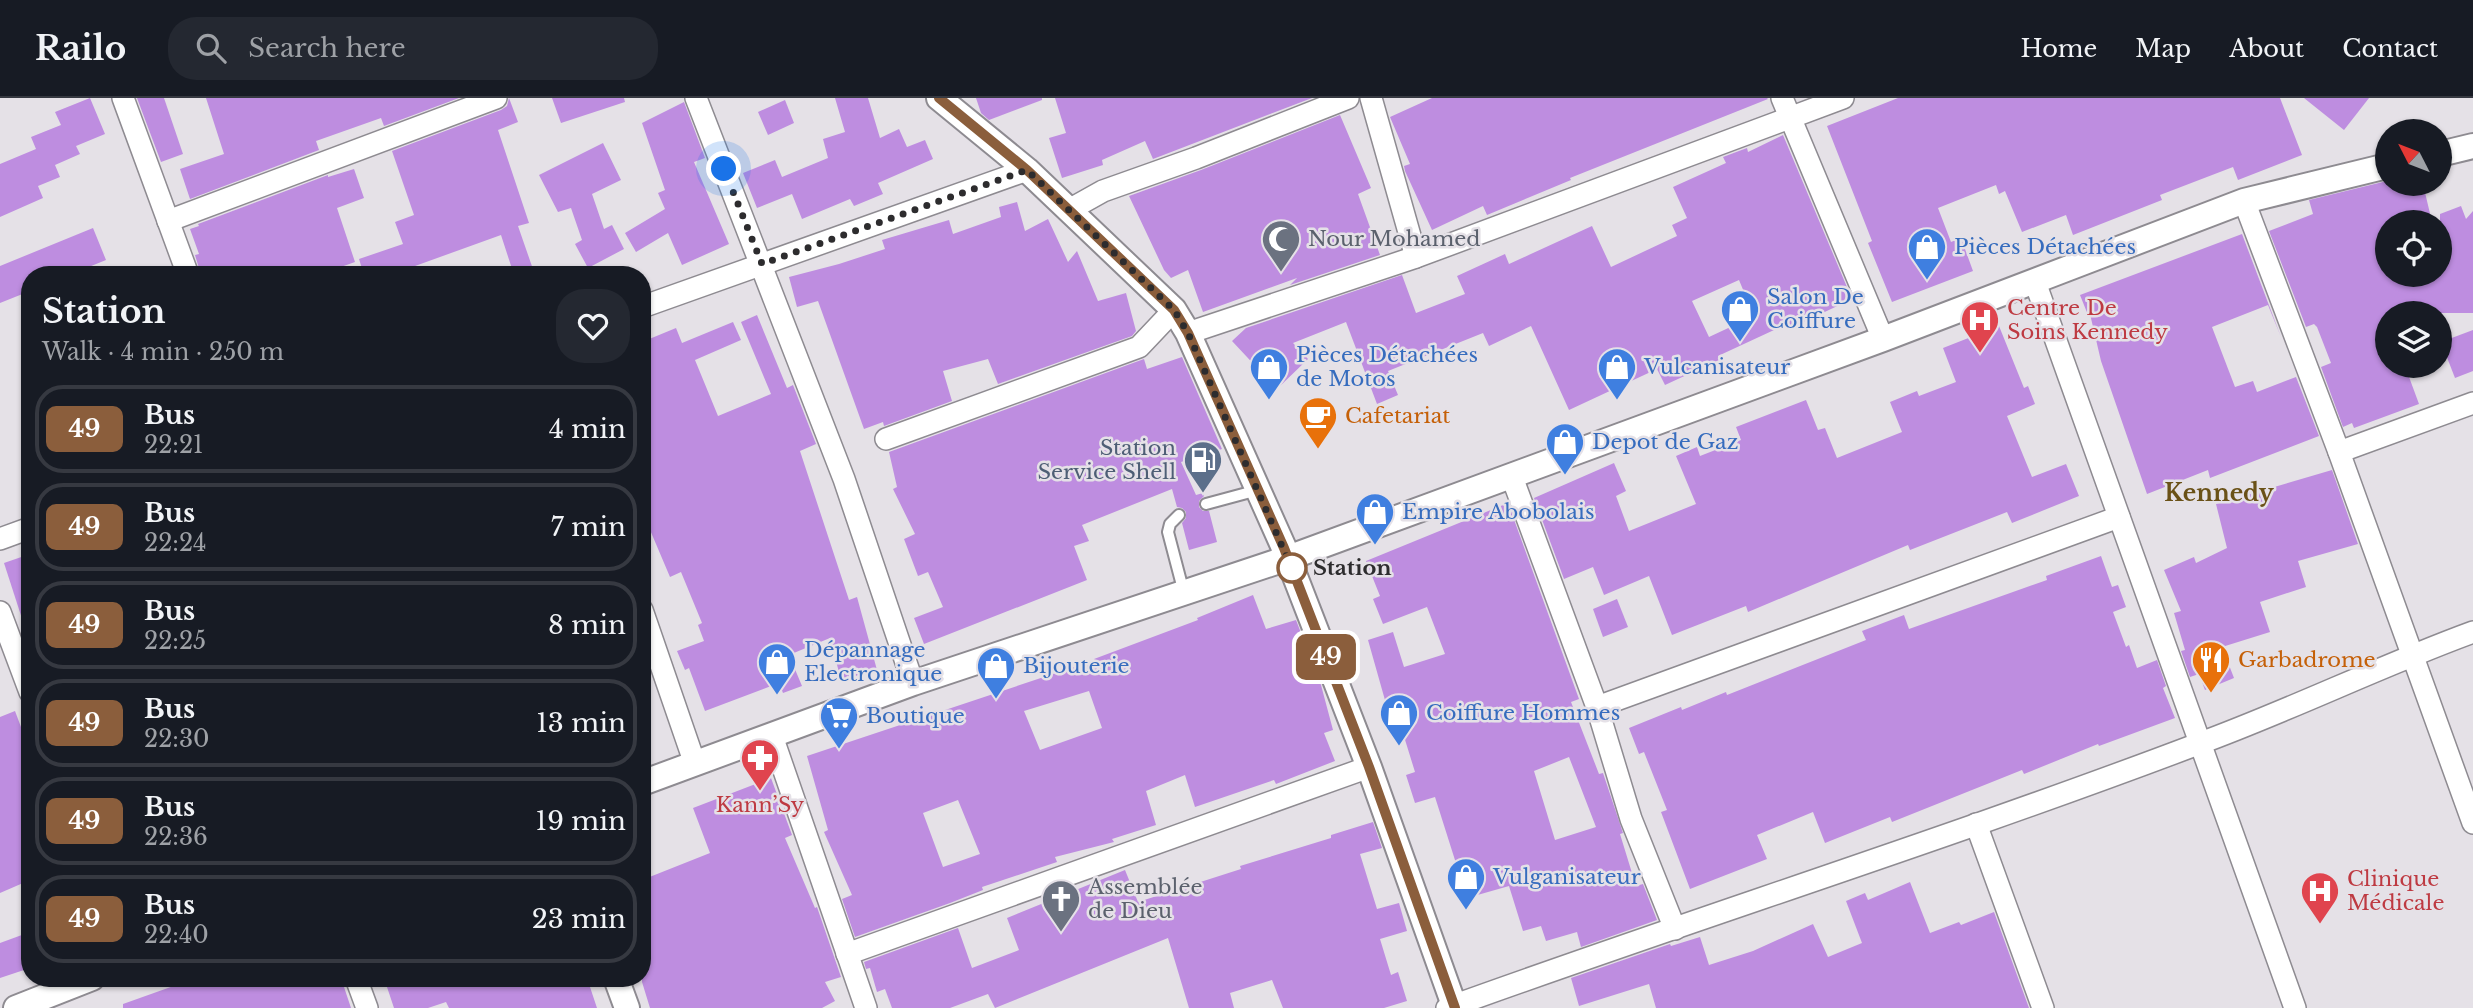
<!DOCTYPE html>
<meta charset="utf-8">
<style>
body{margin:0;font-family:"Libre Baskerville",serif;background:#242831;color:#f1f3f6;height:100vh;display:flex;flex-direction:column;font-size:26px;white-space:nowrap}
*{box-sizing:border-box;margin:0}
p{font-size:23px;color:#9ea1a6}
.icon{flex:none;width:38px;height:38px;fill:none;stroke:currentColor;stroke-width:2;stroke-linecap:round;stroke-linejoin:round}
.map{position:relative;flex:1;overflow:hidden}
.panel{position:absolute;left:21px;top:168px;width:630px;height:721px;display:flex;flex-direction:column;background:#171b24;border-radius:28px;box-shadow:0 2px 5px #0004}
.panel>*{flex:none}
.badge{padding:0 14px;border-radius:10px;font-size:24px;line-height:46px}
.needle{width:46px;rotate:312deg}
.tools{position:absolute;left:2375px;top:21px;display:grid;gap:14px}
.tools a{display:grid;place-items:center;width:77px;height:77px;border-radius:50%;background:#171b24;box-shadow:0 2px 5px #0004;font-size:35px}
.you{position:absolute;width:35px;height:35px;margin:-18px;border:5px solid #fff;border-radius:50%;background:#1a73e8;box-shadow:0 0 0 10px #1a73e833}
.map>.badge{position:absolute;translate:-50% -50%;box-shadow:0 0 0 4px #fff}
.round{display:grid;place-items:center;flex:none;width:74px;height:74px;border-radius:28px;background:#242831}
.headline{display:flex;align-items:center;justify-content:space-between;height:119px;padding:0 21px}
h1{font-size:33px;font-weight:700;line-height:52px}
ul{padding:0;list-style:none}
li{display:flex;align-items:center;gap:21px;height:88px;margin:0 14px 10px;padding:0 7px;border:4px solid #363941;border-radius:28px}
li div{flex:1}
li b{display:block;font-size:26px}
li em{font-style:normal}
li .badge{min-width:77px;font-weight:700;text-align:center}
header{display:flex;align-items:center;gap:42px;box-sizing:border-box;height:98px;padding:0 35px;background:#171b24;border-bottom:2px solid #363941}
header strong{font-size:33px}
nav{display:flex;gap:38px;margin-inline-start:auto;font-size:24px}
.search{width:490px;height:63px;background:#242831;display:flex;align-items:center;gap:18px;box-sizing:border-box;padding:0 24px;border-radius:28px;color:#9ea1a6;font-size:26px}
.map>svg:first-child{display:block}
.building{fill:#be8de0;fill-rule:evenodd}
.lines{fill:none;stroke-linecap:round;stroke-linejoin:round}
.service-casing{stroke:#8e8b91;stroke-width:14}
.minor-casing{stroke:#8e8b91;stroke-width:24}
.tertiary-casing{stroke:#8e8b91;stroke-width:28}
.service{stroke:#fff;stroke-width:10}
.minor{stroke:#fff;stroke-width:21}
.tertiary{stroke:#fff;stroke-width:24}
.line-casing{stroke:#fff;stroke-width:16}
.line{stroke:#8b5e3c;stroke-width:10}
.walk{stroke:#2d2c2e;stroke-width:7;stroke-dasharray:0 12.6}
.stop-dot{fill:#fff;stroke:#8b5e3c;stroke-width:3.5}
.labels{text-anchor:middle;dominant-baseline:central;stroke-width:5;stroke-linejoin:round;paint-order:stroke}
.worship-label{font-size:21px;fill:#5b616d;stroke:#e5e1e7;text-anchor:start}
.shop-label{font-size:21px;fill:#366cbe;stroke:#e5e1e7;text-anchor:start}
.health-label{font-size:21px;fill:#be3a42;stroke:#e5e1e7;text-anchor:start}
.food-label{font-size:21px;fill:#c56008;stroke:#e5e1e7;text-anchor:start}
.service-label{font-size:21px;fill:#4e5e75;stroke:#e5e1e7;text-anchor:end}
.stop-label{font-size:21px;font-weight:bold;fill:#2d2c2e;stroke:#e5e1e7;text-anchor:start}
.neighbourhood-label{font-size:23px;font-weight:bold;fill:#6a5117;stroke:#e5e1e7}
</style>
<header>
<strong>Railo</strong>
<div class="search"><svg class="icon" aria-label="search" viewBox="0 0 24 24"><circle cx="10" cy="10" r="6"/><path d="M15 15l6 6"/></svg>Search here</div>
<nav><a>Home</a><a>Map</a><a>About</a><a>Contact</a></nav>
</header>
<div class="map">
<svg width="2473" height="910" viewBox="0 0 2473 910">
<rect width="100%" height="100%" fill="#e5e1e7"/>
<g class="building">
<path d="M90,0l15,36 -29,12 4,8 -25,11 5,12 -22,9 5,12 -43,19v-53l36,-15 -5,-12 30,-12 -6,-13z"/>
<path d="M137,0h27l19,56 -22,8z"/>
<path d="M206,0h253l-75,28 -3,-8 -65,23 3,9 -129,49 -10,-30 44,-15z"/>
<path d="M509,0l9,24 -20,8 31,93 -11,3 17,49h-21l-13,-40 -97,35 1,5h-41l-5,-16 44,-15 -8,-22 19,-7 -22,-64 109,-41 6,-4z"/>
<path d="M552,0h72l1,4 -64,21z"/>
<path d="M835,0h33l12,40 19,-9 8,18 18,-7 8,19 -55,24 5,11 -29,12 -4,-7 -48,20 -10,-25 -35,14 -14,-35 32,-13 7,17 46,-19 -5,-19 22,-7z"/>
<path d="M976,0h66v2l-53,20 -8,-7z"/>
<path d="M1055,0h257l-159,61 -8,-18 -43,19 1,5 -41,13 -13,-40 17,-5z"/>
<path d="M1432,0h335l1,1 -198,79 1,2 -84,35 -4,-9 -51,24 -27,-59 -1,-5 6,-2 -20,-47z"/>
<path d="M1898,0h382l22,57 -64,25 -5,-13 -73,28 2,5 -89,35 -7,-20 -44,17 -17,-41 -6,3 -3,-9 -58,23 13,34 10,-4 12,33 -81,31 -24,-59 4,-2 -45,-115z"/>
<path d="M2304,0h65l-25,32z"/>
<path d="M785,2l9,23 -26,12 -10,-23z"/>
<path d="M684,4l21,56 -11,4 35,82 -47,21 -14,-32 -32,19 -11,-19 40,-24 -7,-16 7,-3 -23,-67z"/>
<path d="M1340,17l31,73 -13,6 22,61 -90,30 7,-7 -94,34 -15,-42 -17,8 -7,-8 -35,-74 72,-26z"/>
<path d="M1783,37l69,164 -63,30 -2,-5 -69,32 1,4 -54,25 -8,-16 -88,41 -38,-84 -42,20 -6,-13 -95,38 10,24 -21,9 -31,-82 -53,21 15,16 -31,30 -45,-48 14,-13 156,-53 14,38 49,-19 -8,-18 48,-22 4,10 83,-38 19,41 66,-31 -5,-11 15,-7 -14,-31 53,-24 -3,-6 24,-9 1,4zM1739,182l15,36 -45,21 -17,-36z"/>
<path d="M603,45l18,37 -29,14 12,35 8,-4 12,24 -36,19 -13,-24 7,-4 -11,-32 -13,4 -19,-37z"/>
<path d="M354,71l10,29 -27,10 18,54 -37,13h-117l-6,-20 4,-1 -9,-25 9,-3 -1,-2 130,-49v2z"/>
<path d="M2387,83v3h36l9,38h-45v53h53v-61l21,-8 5,13 7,-8v102h-86v53h18l14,38 -65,24 -2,-5 -9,4 -22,-60 10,-4 -14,-36 -3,-3 -8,3 -37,-96 44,-17 -4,-14z"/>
<path d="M1017,104l8,29 23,-12 20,43 9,-11 21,50 28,-8 10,38 -4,5 -134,48 -10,-25 -45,12 9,30 -68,25 -1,-4 -19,7 -46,-128 -21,6 -8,-30 50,-13 46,-15 -3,-9 67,-20 4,14 48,-17 -2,-10z"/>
<path d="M93,130l13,32 -37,15h-39v16l-30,12v-37z"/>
<path d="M2242,136l39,103 -13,-32 -56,22 23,60 18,-6 4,11 39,-15 23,59 -109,42 -2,-8 -61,24 -46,-133 -11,-47 -2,1 -8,-20z"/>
<path d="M757,217l30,73 6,-3 23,59 -16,7 49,149 8,-3 20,73 -36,10 -11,-42 -41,17 13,31 -19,7 -4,-10 -74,28 -16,-43 -4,2 -8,-19 27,-10 -6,-16 4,-2 -21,-51 -11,5 -28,-66v-169l34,-14 6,15 51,-21 8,18 -46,20 23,56 53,-22 -30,-72z"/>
<path d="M1999,228l25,62 4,-2 7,18 -28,12 25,61 34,-13 13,32 -67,27 -5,-11 -97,38 -2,-5 -160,67 -2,-6 -74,29 -23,-59 -45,19 -11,-28 -29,12 -30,-81 80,-35 12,28 -10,5 13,35 67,-27 -20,-48 21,-9 3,9 41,-16 -5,-13 70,-27 12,30 7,-2 12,30 65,-26 -12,-30 27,-11 2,5 37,-14 -13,-34z"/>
<path d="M2473,232v41l-18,7 -14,-36z"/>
<path d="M1182,259l40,92 -41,13 15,33 7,-2 1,3 -5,5v6l4,4h6l8,31 -28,8 -7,-27 4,-5v-6l-4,-4 -5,-1 -5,-18 -90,36 7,16 -15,5 13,34 -163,64 -10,-26 29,-11 -15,-35 -10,4 -14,-37 11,-5 -22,-45 4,-2 -8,-35 255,-93 3,10z"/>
<path d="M2332,372l26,74 -60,17 8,26 -46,15 10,30 -48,15 12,31 -29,12 -6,-16 -9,3 -9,-26 4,-1 -11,-37 7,-2 -17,-41 30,-13 2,6 31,-15 -11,-44z"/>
<path d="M1508,405l71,196 -8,3 28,72 4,-1 20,60 -3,1 16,52 7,-2 14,36 -76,27 -4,-15 -31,9 -5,-15 -18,5 -14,-45 -42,12 -32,-101 -20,6 -9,-28 9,-3 -13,-42 -8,2 -26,-92 25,-8 11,35 41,-13 -18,-47 -44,17 -10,-25 7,-3 -14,-35zM1569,659l27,70 -41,13 -21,-69z"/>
<path d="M30,456v76l-4,1 -22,-68z"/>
<path d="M2101,458l11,31 6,-2 8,22 -13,5 13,35 3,-2 8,23 20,-8 9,26 -3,2 12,30 -76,28 -1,-2 -74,30 -2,-4 -130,52 -2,-5 -65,26 -12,-31 -56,23 10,24 -77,30 -29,-77 6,-2 -23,-58 -5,2 -10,-26 52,-21 1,3 44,-18 1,3 139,-55 -4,-9 42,-16 5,14 138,-49 -1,-4z"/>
<path d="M1253,497l13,34 30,-9 25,65 12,45 -9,3 11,28 -59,23 -2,-4 -79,27 -10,-32 -39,16 10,34 -44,14 2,3 -59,15 2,5 -75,25 1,3 -33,13 -95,34 -13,-38 10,-4 -28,-63 4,-2 -21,-74 288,-96 -1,-1 104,-39 -1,-2zM1089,593l13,37 -62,22 -16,-39zM958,702l22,54 -37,13 -20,-54z"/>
<path d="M1617,501l11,28 -25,10 -10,-28z"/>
<path d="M15,613l15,40v129l-30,13v-176z"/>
<path d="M771,680l21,57 -7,3 30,70 2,-1 24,70 -16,5 10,19 -13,7h-172l-8,-26v-102l68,-27 -17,-45z"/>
<path d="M1373,724l9,26 -22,6 17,55 22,-6 8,28 -27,8 11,36 7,-3 9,29 -23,7h-101l-11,-28 -42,13 4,15h-45l-21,-70 -173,70 -7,-14 -38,14h-58l-7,-19 -8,3 -7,-24 -4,1 -2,-7 94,-34 14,40 47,-18 -12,-32 118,-48 13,32 103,-33 -1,-3 91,-28v-3z"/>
<path d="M1910,784l20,51 29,-11 2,3 33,-13 35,96h-373l-7,-24 -70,22 -8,-28 99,-34 1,2 29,-9 9,28 44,-14 60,-27 15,33 34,-14 -16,-42 19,-8 3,7z"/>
<path d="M30,834v36l-30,10v-35z"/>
<path d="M196,880h145l10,30h-228v-4z"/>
<path d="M384,880h203l10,30h-148l-3,-6 -18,6h-34z"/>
</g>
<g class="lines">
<g class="service-casing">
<g id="service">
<path d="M1206,406l52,-14"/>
<path d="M1179,417l-9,9 -2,8 16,61"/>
</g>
</g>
<g class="minor-casing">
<g id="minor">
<path d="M123,0l65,177"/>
<path d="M696,0l148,381 69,204"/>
<path d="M1371,0l45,159"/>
<path d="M1782,0l101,241"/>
<path d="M2244,103l95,251 134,371"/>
<path d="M1069,112l34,-19 93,-33 152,-60"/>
<path d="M168,123l328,-123"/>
<path d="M2035,184l260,726"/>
<path d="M642,209l385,-137"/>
<path d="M1188,235l228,-76 427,-159"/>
<path d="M886,341l253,-92 35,-37"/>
<path d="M2339,354l134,-49"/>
<path d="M1512,379l85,230 34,112 44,110"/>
<path d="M0,441l30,-11"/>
<path d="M642,512l53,154"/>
<path d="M0,514l30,80"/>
<path d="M1597,609l522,-190"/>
<path d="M772,638l94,272"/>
<path d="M1976,726l67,184"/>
<path d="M847,856l522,-187"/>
<path d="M356,880l11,30"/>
<path d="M1447,910c249,-90 503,-170 751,-264 93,-34 182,-78 275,-112"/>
</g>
</g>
<g class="tertiary-casing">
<g id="tertiary">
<path d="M939,0l88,72 147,140 14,23 96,215 85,219 86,241"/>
<path d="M2440,56l33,-8"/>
<path d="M642,685l271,-100 375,-125 595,-219 361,-138 143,-35"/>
<path d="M616,880l11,30"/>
<path d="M16,910l76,-30"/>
</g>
</g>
<use href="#service" class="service"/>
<use href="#minor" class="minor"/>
<use href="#tertiary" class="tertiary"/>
</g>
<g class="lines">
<g class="line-casing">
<path id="line" d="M939,0l88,72 147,140 14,23 96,215 85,219 86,241"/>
</g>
<use href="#line" class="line"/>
<path class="walk" d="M724,71l38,95 265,-94 147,140 14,23 105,238 -1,-3"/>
</g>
<defs>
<g id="mosque-pin" transform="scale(2.0125)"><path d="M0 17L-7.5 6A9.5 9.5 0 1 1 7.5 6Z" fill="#6b7280" stroke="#e5e1e7"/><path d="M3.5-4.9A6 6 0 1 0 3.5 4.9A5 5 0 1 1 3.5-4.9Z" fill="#fff"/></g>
<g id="shop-pin" transform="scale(2.0125)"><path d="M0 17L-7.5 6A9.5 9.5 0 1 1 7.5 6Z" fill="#3f7fe0" stroke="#e5e1e7"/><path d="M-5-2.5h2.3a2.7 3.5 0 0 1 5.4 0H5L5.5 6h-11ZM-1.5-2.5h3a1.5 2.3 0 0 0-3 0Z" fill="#fff"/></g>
<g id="hospital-pin" transform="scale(2.0125)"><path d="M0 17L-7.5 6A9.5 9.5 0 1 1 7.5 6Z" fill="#e0444e" stroke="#e5e1e7"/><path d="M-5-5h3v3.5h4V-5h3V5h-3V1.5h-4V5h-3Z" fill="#fff"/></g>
<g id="cafe-pin" transform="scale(2.0125)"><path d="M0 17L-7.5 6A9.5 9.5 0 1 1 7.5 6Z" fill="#e8710a" stroke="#e5e1e7"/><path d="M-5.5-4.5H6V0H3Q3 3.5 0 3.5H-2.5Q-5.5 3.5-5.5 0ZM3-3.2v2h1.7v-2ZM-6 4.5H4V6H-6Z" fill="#fff"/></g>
<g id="fuel-pin" transform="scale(2.0125)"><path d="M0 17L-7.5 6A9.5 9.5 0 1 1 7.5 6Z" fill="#5c6f8a" stroke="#e5e1e7"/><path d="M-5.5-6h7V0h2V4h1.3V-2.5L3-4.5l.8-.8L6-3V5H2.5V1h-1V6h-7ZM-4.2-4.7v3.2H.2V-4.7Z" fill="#fff"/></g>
<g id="restaurant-pin" transform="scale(2.0125)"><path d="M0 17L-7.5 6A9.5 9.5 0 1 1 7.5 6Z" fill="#e8710a" stroke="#e5e1e7"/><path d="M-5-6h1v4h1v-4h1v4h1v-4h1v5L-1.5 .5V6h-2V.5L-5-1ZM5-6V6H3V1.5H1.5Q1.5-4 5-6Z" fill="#fff"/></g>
<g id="supermarket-pin" transform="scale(2.0125)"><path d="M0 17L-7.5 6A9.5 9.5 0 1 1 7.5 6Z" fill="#3f7fe0" stroke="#e5e1e7"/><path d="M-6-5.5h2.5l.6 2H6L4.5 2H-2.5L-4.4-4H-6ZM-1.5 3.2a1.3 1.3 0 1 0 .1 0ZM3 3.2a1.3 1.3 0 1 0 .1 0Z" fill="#fff"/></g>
<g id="pharmacy-pin" transform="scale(2.0125)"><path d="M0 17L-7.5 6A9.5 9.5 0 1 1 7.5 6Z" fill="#e0444e" stroke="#e5e1e7"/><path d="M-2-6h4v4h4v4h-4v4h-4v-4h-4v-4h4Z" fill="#fff"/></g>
<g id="church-pin" transform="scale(2.0125)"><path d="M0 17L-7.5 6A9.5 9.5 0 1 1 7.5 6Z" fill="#6b7280" stroke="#e5e1e7"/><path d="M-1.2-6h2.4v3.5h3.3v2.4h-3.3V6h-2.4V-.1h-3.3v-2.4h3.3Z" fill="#fff"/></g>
</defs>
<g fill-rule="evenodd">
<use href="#mosque-pin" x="1281" y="141"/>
<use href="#shop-pin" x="1927" y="149"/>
<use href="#shop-pin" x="1740" y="211"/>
<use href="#hospital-pin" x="1980" y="222"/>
<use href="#shop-pin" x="1269" y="269"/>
<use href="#shop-pin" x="1617" y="269"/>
<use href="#cafe-pin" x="1318" y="318"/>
<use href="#shop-pin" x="1565" y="344"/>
<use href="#fuel-pin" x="1203" y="362"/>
<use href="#shop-pin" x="1375" y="414"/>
<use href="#restaurant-pin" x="2211" y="562"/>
<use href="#shop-pin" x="777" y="564"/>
<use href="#shop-pin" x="996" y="568"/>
<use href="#shop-pin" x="1399" y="615"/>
<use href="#supermarket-pin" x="839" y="618"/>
<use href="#pharmacy-pin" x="760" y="660"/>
<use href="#shop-pin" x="1466" y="779"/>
<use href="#hospital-pin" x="2320" y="793"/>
<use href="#church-pin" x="1061" y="801"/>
</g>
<circle class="stop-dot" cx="1292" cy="470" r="14"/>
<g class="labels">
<g class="worship-label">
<text x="1308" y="141">Nour Mohamed</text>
<text x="1088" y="789">Assemblée<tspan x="1088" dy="24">de Dieu</tspan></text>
</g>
<g class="shop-label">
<text x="1954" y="149">Pièces Détachées</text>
<text x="1767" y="199">Salon De<tspan x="1767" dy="24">Coiffure</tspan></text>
<text x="1296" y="257">Pièces Détachées<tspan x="1296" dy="24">de Motos</tspan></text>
<text x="1644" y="269">Vulcanisateur</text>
<text x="1592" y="344">Depot de Gaz</text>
<text x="1402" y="414">Empire Abobolais</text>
<text x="804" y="552">Dépannage<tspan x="804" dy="24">Electronique</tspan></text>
<text x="1023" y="568">Bijouterie</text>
<text x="1426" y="615">Coiffure Hommes</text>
<text x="866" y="618">Boutique</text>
<text x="1493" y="779">Vulganisateur</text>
</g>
<g class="health-label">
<text x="2007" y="210">Centre De<tspan x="2007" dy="24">Soins Kennedy</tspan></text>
<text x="760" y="707" text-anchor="middle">Kann’Sy</text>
<text x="2347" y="781">Clinique<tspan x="2347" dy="24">Médicale</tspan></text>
</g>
<g class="food-label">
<text x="1345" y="318">Cafetariat</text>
<text x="2238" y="562">Garbadrome</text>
</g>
<g class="service-label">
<text x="1176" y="350">Station<tspan x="1176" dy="24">Service Shell</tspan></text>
</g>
<g class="stop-label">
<text x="1313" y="470">Station</text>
</g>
<g class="neighbourhood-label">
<text x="2219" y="395">Kennedy</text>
</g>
</g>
</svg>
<div class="tools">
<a><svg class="needle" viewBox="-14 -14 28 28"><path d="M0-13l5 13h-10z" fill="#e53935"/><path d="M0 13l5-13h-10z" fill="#9ea1a6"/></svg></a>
<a><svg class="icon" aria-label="locate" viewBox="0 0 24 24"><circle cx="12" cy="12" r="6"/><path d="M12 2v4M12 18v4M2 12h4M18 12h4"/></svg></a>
<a><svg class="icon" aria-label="layers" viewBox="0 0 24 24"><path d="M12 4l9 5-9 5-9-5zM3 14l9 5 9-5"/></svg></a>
</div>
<div class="you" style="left:724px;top:71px"></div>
<b class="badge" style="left:1326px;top:559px;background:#8b5e3c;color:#fff">49</b>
<section class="panel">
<div class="headline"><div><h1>Station</h1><p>Walk · 4 min · 250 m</p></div><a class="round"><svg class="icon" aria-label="heart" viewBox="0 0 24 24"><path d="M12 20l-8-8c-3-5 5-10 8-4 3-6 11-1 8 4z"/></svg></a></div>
<ul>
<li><span class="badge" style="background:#8b5e3c;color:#fff">49</span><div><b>Bus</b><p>22:21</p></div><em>4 min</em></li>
<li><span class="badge" style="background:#8b5e3c;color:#fff">49</span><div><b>Bus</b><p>22:24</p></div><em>7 min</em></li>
<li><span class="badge" style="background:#8b5e3c;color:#fff">49</span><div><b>Bus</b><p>22:25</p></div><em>8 min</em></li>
<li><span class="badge" style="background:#8b5e3c;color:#fff">49</span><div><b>Bus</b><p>22:30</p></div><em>13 min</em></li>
<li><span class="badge" style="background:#8b5e3c;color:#fff">49</span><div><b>Bus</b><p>22:36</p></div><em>19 min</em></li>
<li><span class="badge" style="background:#8b5e3c;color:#fff">49</span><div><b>Bus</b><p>22:40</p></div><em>23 min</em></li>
</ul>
</section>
</div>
